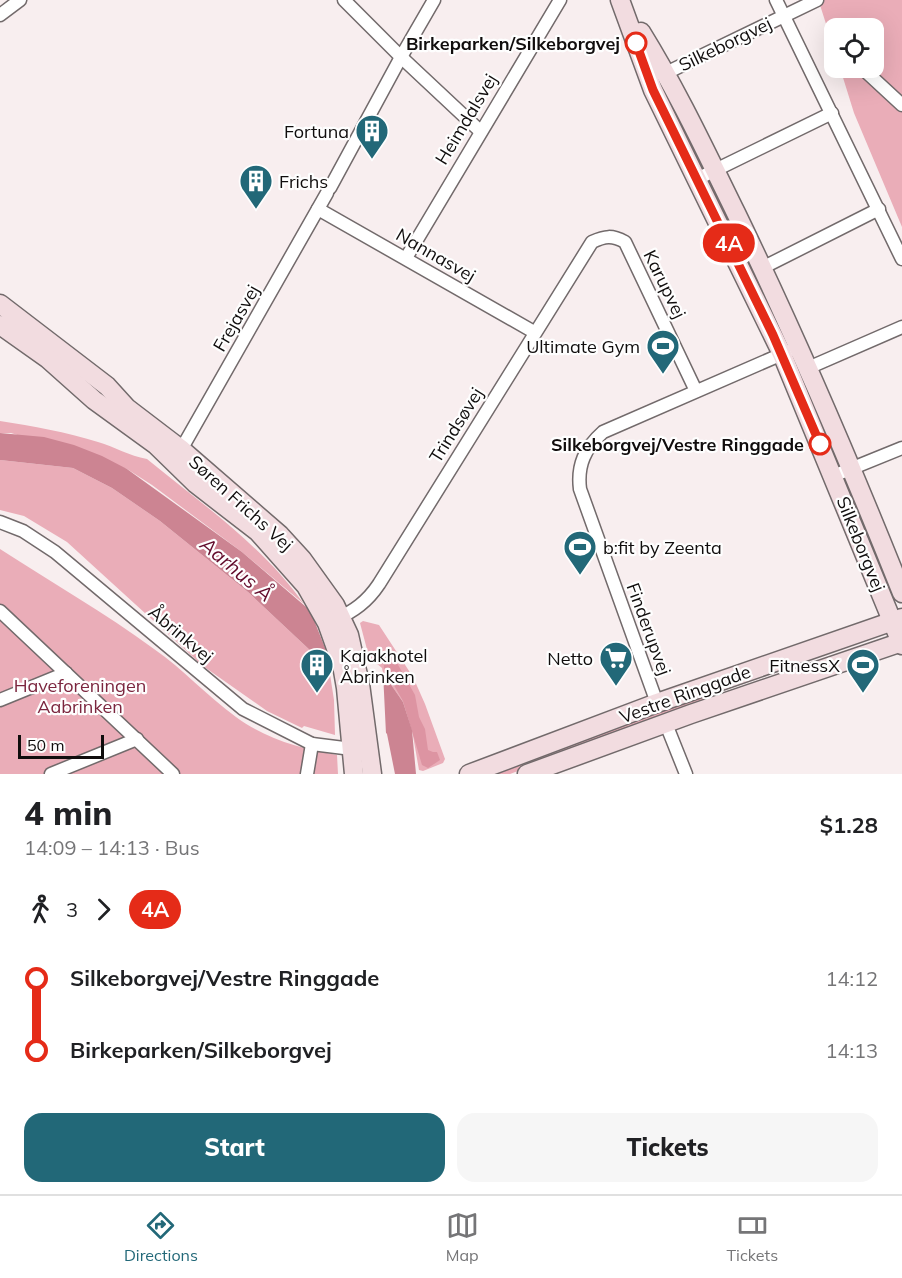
<!DOCTYPE html>
<meta charset="utf-8">
<style>
body{margin:0;font-family:Mulish,sans-serif;background:#f6f6f6;color:#202124;height:100vh;display:flex;flex-direction:column;font-size:22px;white-space:nowrap}
*{box-sizing:border-box;margin:0}
p{font-size:20px;color:#757577}
.icon{flex:none;width:33px;height:33px;fill:none;stroke:currentColor;stroke-width:2;stroke-linecap:round;stroke-linejoin:round}
.map{position:relative;height:774px;overflow:hidden}
.side{display:flex;flex-direction:column;background:#fff;flex:1}
.side>*{flex:none}
.badge{padding:0 12px;border-radius:20px;font-size:21px;line-height:39px}
.fabs{position:absolute;left:824px;top:18px;display:grid;gap:12px}
.fabs a{display:grid;place-items:center;width:60px;height:60px;border-radius:12px;background:#fff;box-shadow:0 6px 24px #0002;font-size:30px}
.scale{position:absolute;left:18px;bottom:15px;width:86px;box-sizing:border-box;padding-left:6px;border:3px solid #100d0d;border-top:0;font-size:16px;line-height:21px;white-space:nowrap;color:#100d0d;-webkit-text-stroke:4px #fefefe;paint-order:stroke}
.map>.badge{position:absolute;translate:-50% -50%;box-shadow:0 0 0 3px #fff}
.legs{display:flex;align-items:center;gap:9px;height:66px;padding:0 24px;font-size:20px}
.legs p{margin-inline-start:auto}
.head{display:flex;align-items:center;justify-content:space-between;height:102px;padding:0 24px}
h1{font-size:33px;font-weight:800;line-height:45px}
.action{display:flex;gap:12px;margin-top:auto;padding:12px 24px}
.action a{flex:1;height:69px;border-radius:18px;background:#226878;color:#fff;font-size:24px;font-weight:800;line-height:69px;text-align:center}
.action a+a{background:#f6f6f6;color:#202124}
ul{padding:0 24px;list-style:none}
li{display:flex;align-items:center;gap:21px;height:72px;font-size:22px}
li i{display:grid;place-items:center;width:9px;height:100%;margin:0 8px;background:currentColor}
li i::after{content:'';width:15px;height:15px;margin:-8px;border:4px solid;border-radius:50%;background:#fff}
li p{margin-inline-start:auto}
li:first-child i{background:linear-gradient(#0000 50%,currentColor 0)}
li:last-child i{background:linear-gradient(currentColor 50%,#0000 0)}
.menu{display:flex;justify-content:space-around;align-items:center;height:84px;border-top:2px solid #e0e0e0;background:#fff;font-size:16px;color:#757577}
.menu a{display:grid;justify-items:center;gap:3px}
.menu .current{color:#226878}
.map>svg:first-child{display:block}
.green{fill:#eaadb8}
.forest{fill:#dd94a2}
.water{fill:#cc8492}
.pier{fill:#f8eeef}
.lines{fill:none;stroke-linecap:round;stroke-linejoin:round}
.street-casing{stroke:#726a6b;stroke-width:15}
.secondary-casing{stroke:#726a6b;stroke-width:21}
.street{stroke:#fff;stroke-width:12}
.secondary{stroke:#f2dce0;stroke-width:18}
.line-1-casing{stroke:#fff;stroke-width:14}
.line-1{stroke:#e52b18;stroke-width:9}
.stop-1-dot{fill:#fff;stroke:#e52b18;stroke-width:3}
.labels{text-anchor:middle;dominant-baseline:central;stroke-width:4.5;stroke-linejoin:round;paint-order:stroke}
.stop-label{font-size:18px;font-weight:bold;fill:#100d0d;stroke:#fefefe;text-anchor:end}
.street-label{font-size:18px;fill:#100d0d;stroke:#fefefe}
.poi-label{font-size:18px;fill:#100d0d;stroke:#fefefe;text-anchor:end}
.park-label{font-size:18px;fill:#7b253e;stroke:#fefefe}
.water-label{font-size:20px;font-style:italic;fill:#620a2a;stroke:#fefefe}
</style>
<div class="map">
<svg width="902" height="774" viewBox="0 0 902 774">
<rect width="100%" height="100%" fill="#f8eeef"/>
<g class="green">
<path d="M815,0h87v227l-48,-114 -14,-45h33v-40h-39v21l-14,-44z"/>
<path d="M716,189l68,141 -4,3 -69,-142z"/>
<path d="M0,421c33,5 66,11 98,21 17,5 31,14 49,17 55,45 116,87 157,145l-62,-52 -90,-67 -25,-16 -116,-36h-11z"/>
<path d="M0,460l73,8 39,20 48,33 88,71 81,76 5,32 1,35 -31,-9 -2,2 -35,-17 -64,-45 -136,-124 -43,-26 -24,-6z"/>
<path d="M0,549c51,33 105,64 154,100 29,20 53,47 82,68 30,22 66,32 101,38l1,19h-338z"/>
<path d="M363,621l16,4 34,52 12,27 20,55 -2,4 -20,8 -4,-1 -7,-40 -9,-28 -20,-29 -1,-5 -13,-11 -9,-34z"/>
<path d="M716,691l-18,12 -188,71h-14l36,-17z"/>
</g>
<path class="forest" d="M389,653l3,1 23,41 4,22 6,12 3,21 5,2h4l3,8 -12,8 -6,-3 -19,-64 -19,-33 -1,-12z"/>
<path class="water" d="M0,433l44,4 30,8 28,11 25,13 115,83 141,121 20,29 9,28 4,44h-21l-8,-40 -58,-66 -81,-76 -88,-71 -48,-33 -39,-20 -73,-8z"/>
<path class="pier" d="M304,603l79,69 3,62 -57,-65 2,-2 -2,-9 -15,-38z"/>
<g class="lines">
<g class="street-casing">
<g id="street">
<path d="M344,0l57,57 79,74"/>
<path d="M776,0l126,259"/>
<path d="M0,15l20,-15"/>
<path d="M862,68l40,37"/>
<path d="M666,73l151,-73"/>
<path d="M697,179l135,-66"/>
<path d="M330,188l71,-131 33,-57"/>
<path d="M318,209l216,123"/>
<path d="M406,258l154,-258"/>
<path d="M762,268l117,-59"/>
<path d="M808,368l94,-41"/>
<path d="M178,455l149,-262"/>
<path d="M833,476l69,-28"/>
<path d="M0,522l23,9 32,21 188,157 69,35 40,5"/>
<path d="M0,611l173,163"/>
<path d="M335,620c19,-9 32,-18 44,-36l213,-342c13,-6 20,-7 33,0l71,149"/>
<path d="M0,700l66,-27"/>
<path d="M657,703l-77,-214c-3,-24 5,-41 23,-57l186,-81"/>
<path d="M666,724l20,50"/>
<path d="M51,774l86,-35"/>
<path d="M307,774l5,-30"/>
</g>
</g>
<g class="secondary-casing">
<g id="secondary">
<path d="M620,0l33,90 129,264 120,291"/>
<path d="M641,32c36,58 65,120 95,181 60,124 115,252 166,380"/>
<path d="M0,304l107,82 20,22 55,42 98,85 22,24 33,46 14,30 11,49 12,90"/>
<path d="M0,325l48,34 46,41 62,45 40,39 62,48 48,54 21,37 15,42 4,23 8,86"/>
<path d="M469,774l188,-71 245,-85"/>
<path d="M527,774l164,-60 211,-72"/>
</g>
</g>
<use href="#street" class="street"/>
<use href="#secondary" class="secondary"/>
</g>
<g class="lines">
<g class="line-1-casing">
<path id="line-1" d="M636,43l17,47 120,245 47,109"/>
</g>
<use href="#line-1" class="line-1"/>
</g>
<defs>
<g id="building-pin" transform="scale(1.725)"><path d="M0 17L-7.5 6A9.5 9.5 0 1 1 7.5 6Z" fill="#226878" stroke="#fefefe"/><path d="M-4-6H4V6H1V3H-1V6H-4ZM-2.5-4.3h1.7v1.8h-1.7ZM.8-4.3h1.7v1.8H.8ZM-2.5-1h1.7V.8h-1.7ZM.8-1h1.7V.8H.8Z" fill="#fff"/></g>
<g id="stadium-pin" transform="scale(1.725)"><path d="M0 17L-7.5 6A9.5 9.5 0 1 1 7.5 6Z" fill="#226878" stroke="#fefefe"/><path d="M0-5a6.5 5 0 1 0 0 10a6.5 5 0 1 0 0-10ZM-3.5-1.8h7v3.6h-7Z" fill="#fff"/></g>
<g id="supermarket-pin" transform="scale(1.725)"><path d="M0 17L-7.5 6A9.5 9.5 0 1 1 7.5 6Z" fill="#226878" stroke="#fefefe"/><path d="M-6-5.5h2.5l.6 2H6L4.5 2H-2.5L-4.4-4H-6ZM-1.5 3.2a1.3 1.3 0 1 0 .1 0ZM3 3.2a1.3 1.3 0 1 0 .1 0Z" fill="#fff"/></g>
</defs>
<g fill-rule="evenodd">
<use href="#building-pin" x="372" y="131"/>
<use href="#building-pin" x="256" y="181"/>
<use href="#stadium-pin" x="663" y="346"/>
<use href="#stadium-pin" x="580" y="547"/>
<use href="#supermarket-pin" x="616" y="658"/>
<use href="#building-pin" x="317" y="665"/>
<use href="#stadium-pin" x="863" y="665"/>
</g>
<g class="stop-1-dot">
<circle cx="636" cy="43" r="10"/>
<circle cx="820" cy="444" r="10"/>
</g>
<g class="labels">
<g class="stop-label">
<text x="620" y="43">Birkeparken/Silkeborgvej</text>
<text x="804" y="444">Silkeborgvej/Vestre Ringgade</text>
</g>
<g class="street-label">
<text transform="translate(725 44) rotate(-26)">Silkeborgvej</text>
<text transform="translate(466 119) rotate(-59)">Heimdalsvej</text>
<text transform="translate(436 255) rotate(30)">Nannasvej</text>
<text transform="translate(665 284) rotate(64)">Karupvej</text>
<text transform="translate(236 318) rotate(-60)">Frejasvej</text>
<text transform="translate(456 425) rotate(-58)">Trindsøvej</text>
<text transform="translate(241 503) rotate(42)">Søren Frichs Vej</text>
<text transform="translate(861 544) rotate(68)">Silkeborgvej</text>
<text transform="translate(649 629) rotate(70)">Finderupvej</text>
<text transform="translate(181 634) rotate(40)">Åbrinkvej</text>
<text transform="translate(685 694) rotate(-20)">Vestre Ringgade</text>
</g>
<g class="poi-label">
<text x="349" y="131">Fortuna</text>
<text x="279" y="181" text-anchor="start">Frichs</text>
<text x="640" y="346">Ultimate Gym</text>
<text x="603" y="547" text-anchor="start">b:fit by Zeenta</text>
<text x="340" y="655" text-anchor="start">Kajakhotel<tspan x="340" dy="21">Åbrinken</tspan></text>
<text x="593" y="658">Netto</text>
<text x="840" y="665">FitnessX</text>
</g>
<g class="park-label">
<text x="80" y="685">Haveforeningen<tspan x="80" dy="21">Aabrinken</tspan></text>
</g>
<g class="water-label">
<text transform="translate(237 569) rotate(40)">Aarhus Å</text>
</g>
</g>
</svg>
<div class="fabs">
<a><svg class="icon" aria-label="locate" viewBox="0 0 24 24"><circle cx="12" cy="12" r="6"/><path d="M12 2v4M12 18v4M2 12h4M18 12h4"/></svg></a>
</div>
<div class="scale">50 m</div>
<b class="badge" style="left:729px;top:243px;background:#e52b18;color:#fff">4A</b>
</div>
<section class="side">
<div class="head"><div><h1>4 min</h1><p>14:09 – 14:13 · Bus</p></div><b>$1.28</b></div>
<div class="legs"><svg class="icon" aria-label="walk" viewBox="0 0 24 24"><circle cx="13" cy="4" r="2"/><path d="M13 8l-2 6 4 7M11 14l-3 7M7 12l3-4h3l4 4"/></svg>3<svg class="icon" aria-label="forward" viewBox="0 0 24 24"><path d="M9 5l7 7-7 7"/></svg><b class="badge" style="background:#e52b18;color:#fff">4A</b></div>
<ul>
<li><i style="color:#e52b18"></i><b>Silkeborgvej/Vestre Ringgade</b><p>14:12</p></li>
<li><i style="color:#e52b18"></i><b>Birkeparken/Silkeborgvej</b><p>14:13</p></li>
</ul>
<div class="action"><a>Start</a><a>Tickets</a></div>
</section>
<nav class="menu">
<a class="current"><svg class="icon" aria-label="directions" viewBox="0 0 24 24"><path d="M12 3l9 9-9 9-9-9zM9 14v-3h6M13 9l2 2-2 2"/></svg>Directions</a>
<a><svg class="icon" aria-label="map" viewBox="0 0 24 24"><path d="M3 6l6-2 6 2 6-2v14l-6 2-6-2-6 2zM9 4v14M15 6v14"/></svg>Map</a>
<a><svg class="icon" aria-label="tickets" viewBox="0 0 24 24"><path d="M3 7h18v10H3zM15 7v10"/></svg>Tickets</a>
</nav>
